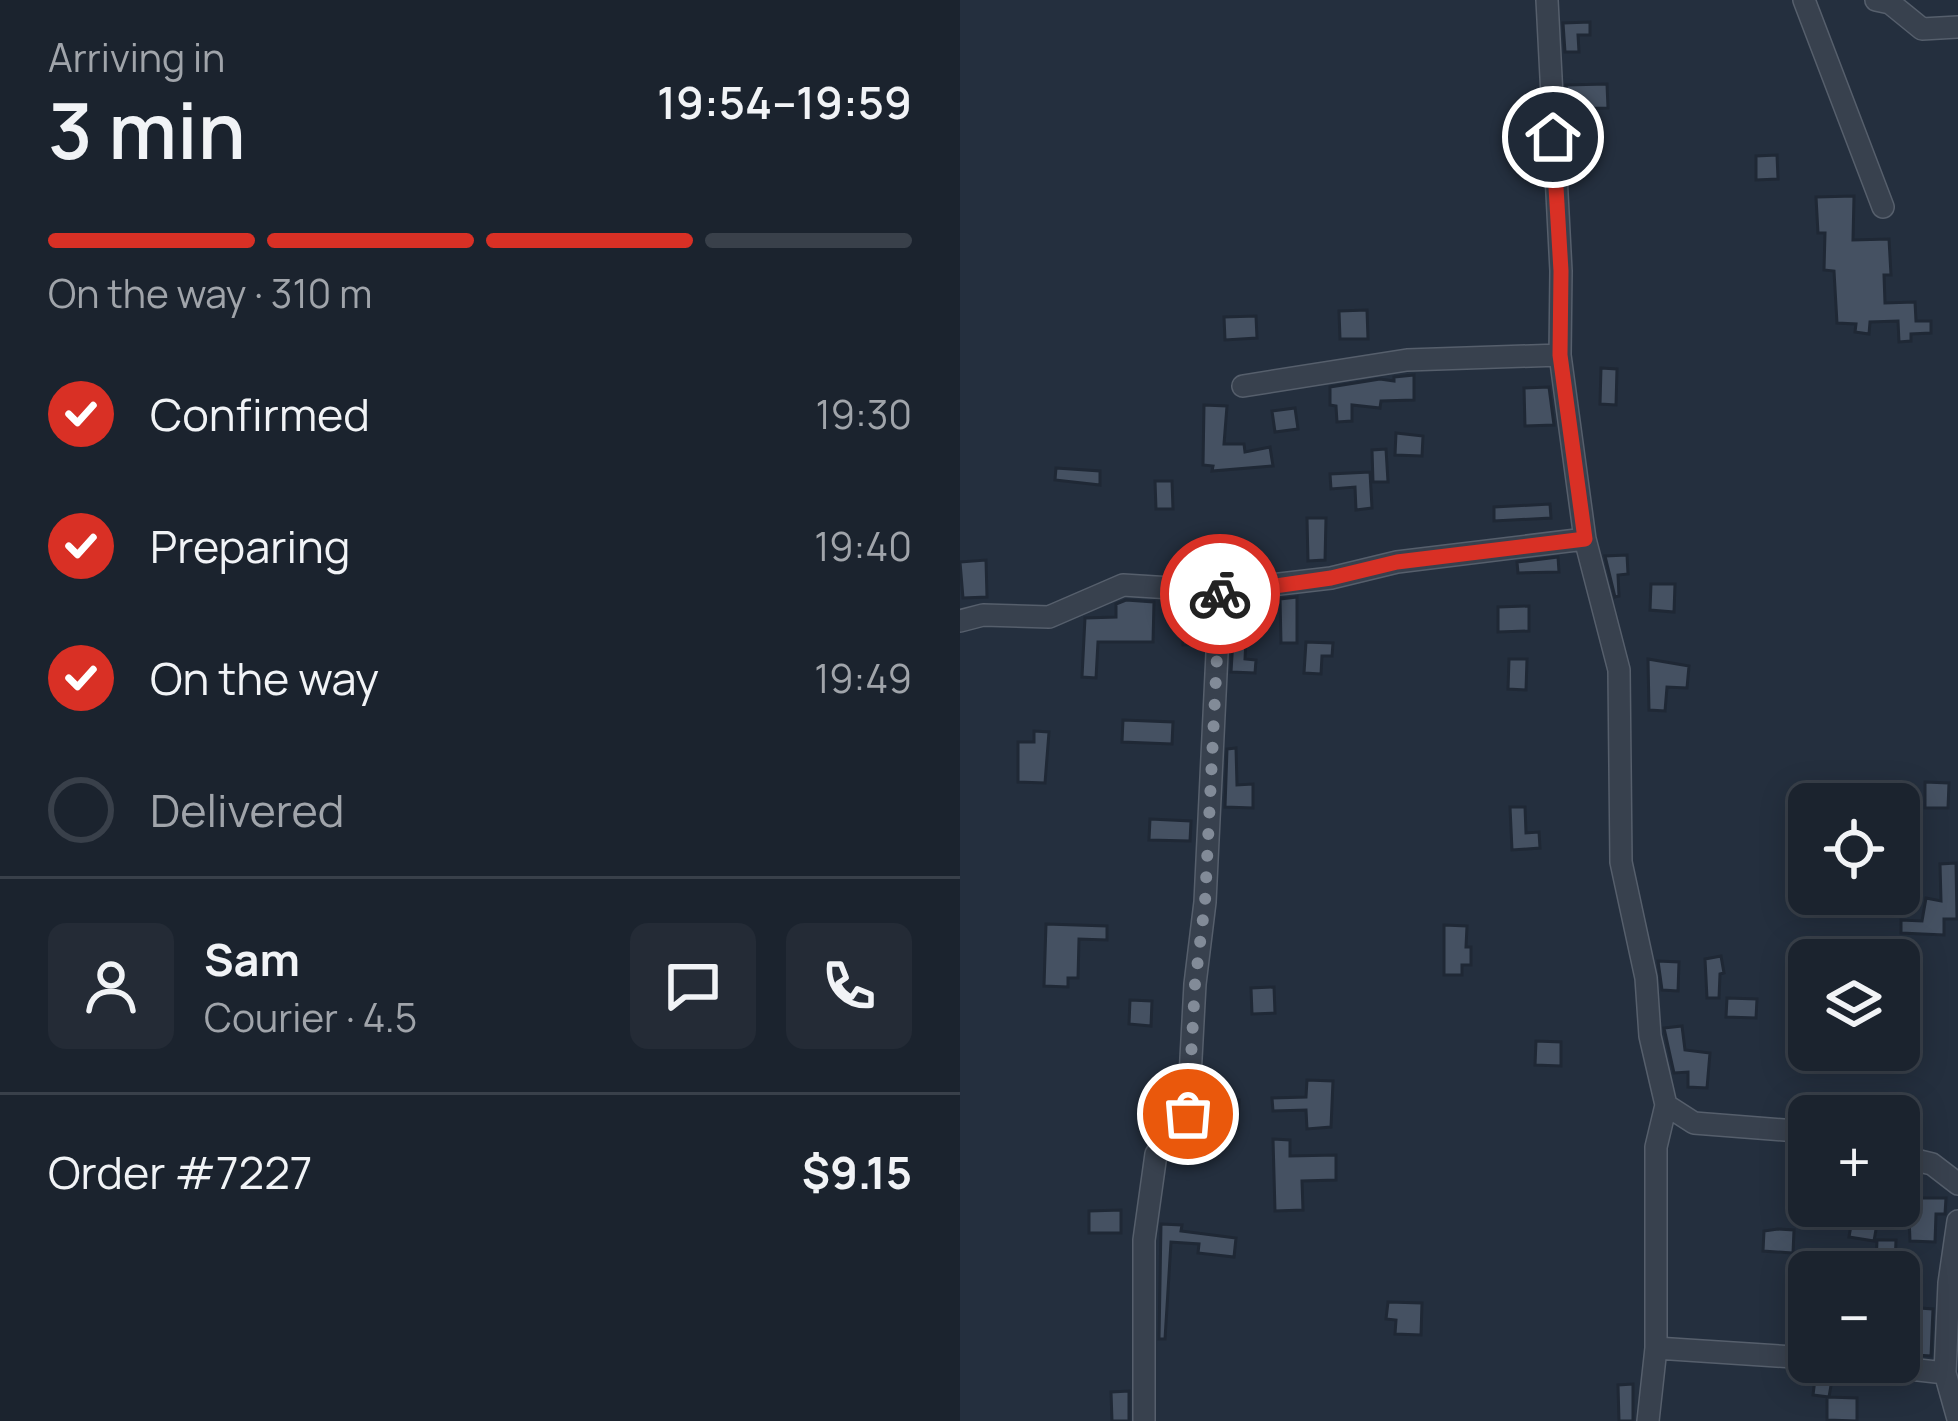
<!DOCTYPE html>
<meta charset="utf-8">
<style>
:root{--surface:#1b232e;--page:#242b36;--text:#f1f3f6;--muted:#a0a4aa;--line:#39404a;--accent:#d93025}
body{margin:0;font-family:Manrope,sans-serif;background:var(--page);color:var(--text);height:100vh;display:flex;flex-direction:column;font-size:45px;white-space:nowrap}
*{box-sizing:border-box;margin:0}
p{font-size:39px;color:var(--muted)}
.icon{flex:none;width:66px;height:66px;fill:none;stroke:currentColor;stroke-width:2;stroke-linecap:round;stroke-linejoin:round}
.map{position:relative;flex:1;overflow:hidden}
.sheet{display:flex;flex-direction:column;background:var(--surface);width:960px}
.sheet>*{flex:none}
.tools{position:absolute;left:828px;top:783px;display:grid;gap:24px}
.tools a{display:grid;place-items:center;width:132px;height:132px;border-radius:18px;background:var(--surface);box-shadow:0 6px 30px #0003,0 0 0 3px var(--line);font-size:60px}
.pin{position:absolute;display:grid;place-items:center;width:102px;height:102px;color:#fff;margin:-51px;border:6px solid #fff;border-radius:50%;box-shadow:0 3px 12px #0007}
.courier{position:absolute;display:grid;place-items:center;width:120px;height:120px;margin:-60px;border:9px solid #d93025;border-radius:50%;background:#fff;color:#222;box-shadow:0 3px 15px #0007}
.headline em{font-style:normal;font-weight:600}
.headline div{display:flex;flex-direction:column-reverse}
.headline{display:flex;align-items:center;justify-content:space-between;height:204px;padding:0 48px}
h1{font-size:78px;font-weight:600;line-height:90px}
.bar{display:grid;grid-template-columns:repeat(4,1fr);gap:18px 12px;align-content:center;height:144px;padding:0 48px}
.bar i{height:15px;border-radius:9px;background:var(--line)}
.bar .active{background:var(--accent)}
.bar p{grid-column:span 4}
.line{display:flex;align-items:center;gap:30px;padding:0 48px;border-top:3px solid var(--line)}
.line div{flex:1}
.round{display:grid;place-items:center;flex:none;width:126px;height:126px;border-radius:18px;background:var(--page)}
ol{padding:0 48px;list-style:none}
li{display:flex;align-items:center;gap:36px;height:132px}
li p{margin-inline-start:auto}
li .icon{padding:12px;border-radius:50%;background:var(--accent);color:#fff;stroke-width:4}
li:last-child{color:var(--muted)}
li i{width:66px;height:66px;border:6px solid var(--line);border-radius:50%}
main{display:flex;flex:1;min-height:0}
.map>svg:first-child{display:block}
.building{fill:#455162;stroke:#1f2835;stroke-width:3}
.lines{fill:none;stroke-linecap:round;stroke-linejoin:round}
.minor-casing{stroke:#565f6c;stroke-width:24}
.minor{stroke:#38414e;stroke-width:21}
.done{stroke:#828b98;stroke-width:12;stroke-dasharray:0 21.6}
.route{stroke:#d93025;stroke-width:15}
</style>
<main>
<section class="sheet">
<div class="headline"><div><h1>3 min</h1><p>Arriving in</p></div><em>19:54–19:59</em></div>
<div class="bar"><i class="active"></i><i class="active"></i><i class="active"></i><i></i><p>On the way · 310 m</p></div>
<ol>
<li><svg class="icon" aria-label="check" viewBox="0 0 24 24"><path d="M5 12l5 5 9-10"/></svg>Confirmed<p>19:30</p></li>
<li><svg class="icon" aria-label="check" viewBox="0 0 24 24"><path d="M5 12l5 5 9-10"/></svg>Preparing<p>19:40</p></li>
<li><svg class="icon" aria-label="check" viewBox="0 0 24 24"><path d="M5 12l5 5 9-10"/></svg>On the way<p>19:49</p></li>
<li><i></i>Delivered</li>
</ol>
<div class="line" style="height:216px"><a class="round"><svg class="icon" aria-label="person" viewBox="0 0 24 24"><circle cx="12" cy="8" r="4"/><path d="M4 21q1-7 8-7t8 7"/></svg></a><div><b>Sam</b><p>Courier · 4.5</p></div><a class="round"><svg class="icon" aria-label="chat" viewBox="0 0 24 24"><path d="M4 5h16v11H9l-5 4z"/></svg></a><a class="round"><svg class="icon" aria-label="phone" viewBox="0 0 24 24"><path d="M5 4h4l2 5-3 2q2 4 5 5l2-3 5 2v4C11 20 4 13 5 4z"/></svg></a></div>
<div class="line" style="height:156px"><div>Order #7227</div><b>$9.15</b></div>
</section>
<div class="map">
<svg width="998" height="1421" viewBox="0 0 998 1421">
<rect width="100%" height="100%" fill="#242f3e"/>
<path class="building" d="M 630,22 L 630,35 L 618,35 L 619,52 L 605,52 L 603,23 Z
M 647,84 L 648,108 L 608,109 L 606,85 Z
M 817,155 L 818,179 L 796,180 L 796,156 Z
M 894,196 L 893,240 L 929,239 L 931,275 L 924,275 L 925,303 L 955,302 L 956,321 L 971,321 L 971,333 L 951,334 L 951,341 L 939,342 L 938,321 L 910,322 L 909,334 L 895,332 L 896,324 L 877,323 L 874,271 L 864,270 L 865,233 L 858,233 L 856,197 Z
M 407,310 L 408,339 L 380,339 L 379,311 Z
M 296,316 L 297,338 L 265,340 L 264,317 Z
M 641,368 L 657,369 L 656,405 L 640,404 Z
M 454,375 L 454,400 L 421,401 L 420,408 L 392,405 L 392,421 L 377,422 L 376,406 L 370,405 L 370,387 L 420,379 L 434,381 L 434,377 Z
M 589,387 L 594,425 L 565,426 L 564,388 Z
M 244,405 L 267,406 L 264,444 L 284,444 L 285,452 L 310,447 L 313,466 L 252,471 L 253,466 L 243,465 Z
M 335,408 L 338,429 L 315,432 L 312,411 Z
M 436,433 L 463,436 L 462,456 L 435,455 Z
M 426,449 L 428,482 L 413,482 L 412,450 Z
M 96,468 L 140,471 L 140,485 L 95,480 Z
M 410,472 L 412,508 L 396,510 L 395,487 L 371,489 L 370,474 Z
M 195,481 L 212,481 L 213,509 L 196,509 Z
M 590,504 L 591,518 L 534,521 L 534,507 Z
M 347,518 L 366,518 L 365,560 L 348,561 Z
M 667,555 L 668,574 L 658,575 L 659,596 L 655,597 L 645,556 Z
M 598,557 L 599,572 L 558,573 L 557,562 Z
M 26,560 L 27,597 L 3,598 L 0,562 Z
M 691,584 L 715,584 L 714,612 L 690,610 Z
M 337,597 L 337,643 L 321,643 L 320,599 Z
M 166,600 L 194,602 L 193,642 L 138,642 L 136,678 L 122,677 L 125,618 L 156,617 L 156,604 Z
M 237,605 L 244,605 L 244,620 L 239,619 L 240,644 L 223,645 L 222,611 L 237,613 Z
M 569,606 L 569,631 L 538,632 L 538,607 Z
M 273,639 L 286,640 L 285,659 L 296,660 L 295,673 L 271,672 Z
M 346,642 L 373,643 L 372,656 L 362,656 L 361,674 L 344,673 Z
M 549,659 L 567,659 L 566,690 L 548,689 Z
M 688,659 L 729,666 L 727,688 L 707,687 L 705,711 L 689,710 Z
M 163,720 L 213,722 L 212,744 L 162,742 Z
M 74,731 L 89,732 L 85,783 L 58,782 L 58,742 L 74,742 Z
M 276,748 L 277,785 L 293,784 L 293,808 L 265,807 L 267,749 Z
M 965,782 L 989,783 L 988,808 L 965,808 Z
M 550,807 L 565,807 L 566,833 L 579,832 L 580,848 L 552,850 Z
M 190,819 L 231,821 L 230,841 L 189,840 Z
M 996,863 L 997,919 L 984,919 L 984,935 L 941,933 L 941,920 L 962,921 L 966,898 L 981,901 L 980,864 Z
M 86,924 L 147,926 L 147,940 L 119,939 L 118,978 L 108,978 L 108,987 L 84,986 Z
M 484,925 L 507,926 L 506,947 L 511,947 L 511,965 L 502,965 L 502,975 L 484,975 Z
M 761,956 L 764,973 L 760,974 L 759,998 L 747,998 L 745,959 Z
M 698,961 L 719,962 L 718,991 L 702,990 Z
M 314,987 L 315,1013 L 292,1014 L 291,988 Z
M 767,998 L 797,999 L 796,1018 L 766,1017 Z
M 170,1000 L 192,1001 L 191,1026 L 169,1024 Z
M 722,1026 L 725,1050 L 750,1053 L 747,1088 L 728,1087 L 728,1072 L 714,1073 L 704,1028 Z
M 576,1041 L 601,1042 L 601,1066 L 575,1065 Z
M 347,1080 L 373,1081 L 371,1127 L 347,1129 L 346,1110 L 313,1111 L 312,1098 L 346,1097 Z
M 261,1099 L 279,1100 L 278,1129 L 260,1128 Z
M 313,1139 L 330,1140 L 330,1156 L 376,1155 L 376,1180 L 342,1181 L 343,1210 L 315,1211 Z
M 944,1173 L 960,1177 L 961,1198 L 986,1198 L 985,1214 L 976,1214 L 975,1242 L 950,1241 L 949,1215 L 944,1214 Z
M 161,1210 L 161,1233 L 129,1233 L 129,1211 Z
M 893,1214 L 918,1218 L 914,1241 L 889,1237 Z
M 201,1224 L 222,1225 L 221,1231 L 276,1238 L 274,1257 L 238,1253 L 239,1244 L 211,1242 L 205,1339 L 199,1339 Z
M 818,1229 L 834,1230 L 833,1253 L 803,1251 L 804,1231 Z
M 917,1240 L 936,1240 L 935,1266 L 916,1266 Z
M 428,1302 L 462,1303 L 461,1335 L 435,1334 L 436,1320 L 426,1319 Z
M 959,1308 L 973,1309 L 971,1356 L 956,1355 L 957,1332 L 946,1332 L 947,1319 L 958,1320 Z
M 862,1365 L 874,1368 L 869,1397 L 853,1395 L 856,1371 Z
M 673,1384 L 673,1421 L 659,1421 L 658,1385 Z
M 169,1391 L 169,1421 L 152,1421 L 151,1392 Z
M 867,1397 L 897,1398 L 897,1421 L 867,1420 Z"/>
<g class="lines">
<g class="minor-casing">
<path id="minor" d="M 844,0 L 923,207
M 916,0 L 930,3 L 962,29 L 998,27
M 283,386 L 447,360 L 600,355
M 625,539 L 659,670 L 661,862 L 686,978 L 690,1036 L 706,1105 L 734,1123 L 849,1132
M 0,621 L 23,615 L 89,617 L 163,585 L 260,591
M 939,1156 L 972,1164 L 998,1184
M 998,1221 L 989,1283 L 985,1373 L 998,1419
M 696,1348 L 849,1358
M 887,1362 L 985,1373
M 184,1421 L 184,1240 L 196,1154 L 228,1114 L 235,984 L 245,902 L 260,591 L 371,578 L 437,562 L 625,539 L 600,355 L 601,271 L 587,0
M 688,1421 L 696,1348 L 696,1147 L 706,1105"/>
</g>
<use href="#minor" class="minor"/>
</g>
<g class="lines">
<path class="done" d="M 228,1114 L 235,984 L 245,902 L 260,594"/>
<path class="route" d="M 260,594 L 371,578 L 437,562 L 625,539 L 600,355 L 601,271 L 593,137"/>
</g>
</svg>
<div class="tools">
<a><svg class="icon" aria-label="locate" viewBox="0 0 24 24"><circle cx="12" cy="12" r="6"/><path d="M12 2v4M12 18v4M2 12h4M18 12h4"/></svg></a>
<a><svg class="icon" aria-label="layers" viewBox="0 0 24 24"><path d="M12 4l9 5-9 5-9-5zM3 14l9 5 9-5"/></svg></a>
<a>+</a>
<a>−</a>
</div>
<div class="pin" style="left:228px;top:1114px;background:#ea580c"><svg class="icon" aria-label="bag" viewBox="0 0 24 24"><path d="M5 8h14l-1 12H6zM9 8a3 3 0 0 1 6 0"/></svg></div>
<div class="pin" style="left:593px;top:137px;background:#1f2937"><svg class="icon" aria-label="home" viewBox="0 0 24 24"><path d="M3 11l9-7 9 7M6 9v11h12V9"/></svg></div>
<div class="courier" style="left:260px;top:594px"><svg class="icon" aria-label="bike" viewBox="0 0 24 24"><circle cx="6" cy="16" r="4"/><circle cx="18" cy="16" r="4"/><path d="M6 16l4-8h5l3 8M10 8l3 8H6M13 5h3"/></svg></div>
</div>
</main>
